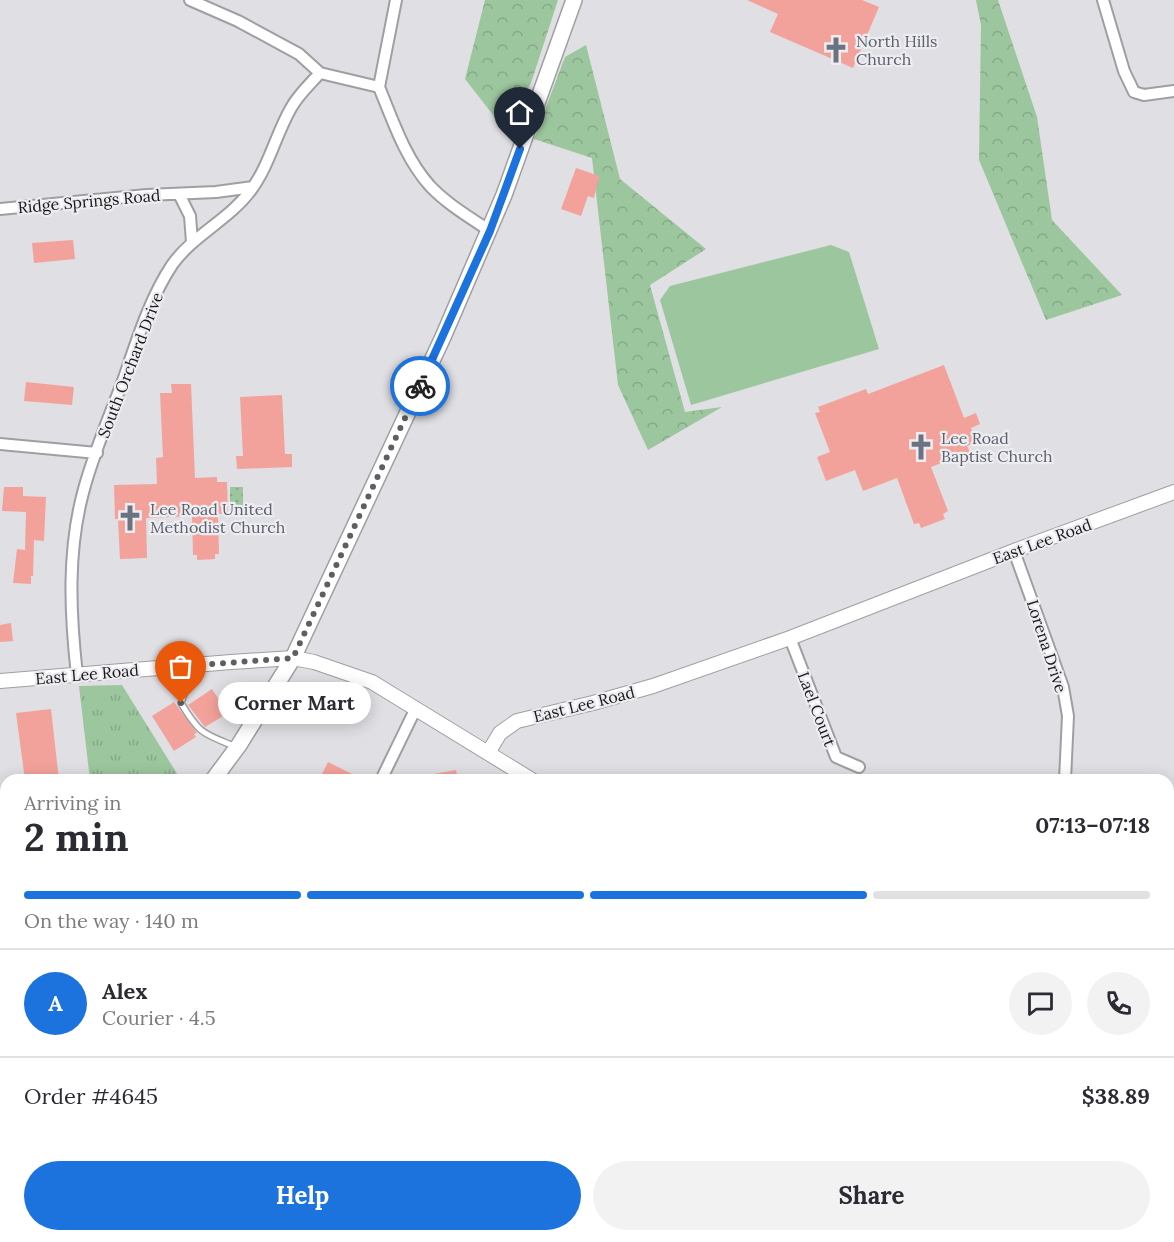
<!DOCTYPE html>
<meta charset="utf-8">
<style>
:root{--surface:#fff;--page:#f2f2f3;--text:#2b2b33;--muted:#7c7c81;--line:#e1e1e2;--accent:#1c73dd}
body{margin:0;font-family:Lora,serif;background:var(--page);color:var(--text);height:100vh;display:flex;flex-direction:column;font-size:22px;white-space:nowrap}
*{box-sizing:border-box;margin:0}
p{font-size:20px;color:var(--muted)}
.icon{flex:none;width:33px;height:33px;fill:none;stroke:currentColor;stroke-width:2;stroke-linecap:round;stroke-linejoin:round}
.map{position:relative;flex:1;overflow:hidden}
.side{position:absolute;left:0px;top:774px;width:1174px;height:468px;display:flex;flex-direction:column;background:var(--surface);border-radius:18px 18px 0 0;box-shadow:0 3px 15px #0003}
.side>*{flex:none}
.pin{position:absolute;display:grid;place-items:center;width:51px;height:51px;color:#fff;margin:-62px -26px;border-radius:50% 50% 50% 0;rotate:-45deg;box-shadow:0 0 6px #0007}
.pin .icon{rotate:45deg}
.courier{position:absolute;display:grid;place-items:center;width:60px;height:60px;margin:-30px;border:4px solid #1c73dd;border-radius:50%;background:#fff;color:#222;box-shadow:0 2px 8px #0007}
.bubble{position:absolute;height:42px;border-radius:21px;background:var(--surface);box-shadow:0 3px 15px #0003;font-size:20px;font-weight:700;line-height:42px;text-align:center}
.summary em{font-style:normal;font-weight:700}
.summary div{display:flex;flex-direction:column-reverse}
.summary{display:flex;align-items:center;justify-content:space-between;height:102px;padding:0 24px}
h1{font-size:39px;font-weight:700;line-height:45px}
.bar{display:grid;grid-template-columns:repeat(4,1fr);gap:9px 6px;align-content:center;height:72px;padding:0 24px}
.bar i{height:8px;border-radius:4px;background:var(--line)}
.bar .active{background:var(--accent)}
.bar p{grid-column:span 4}
.line{display:flex;align-items:center;gap:15px;padding:0 24px;border-top:2px solid var(--line)}
.line div{flex:1}
.round{display:grid;place-items:center;flex:none;width:63px;height:63px;border-radius:32px;background:var(--page)}
.cta{display:flex;gap:12px;margin-top:auto;padding:12px 24px}
.cta a{flex:1;height:69px;border-radius:36px;background:var(--accent);color:#fff;font-size:24px;font-weight:700;line-height:69px;text-align:center}
.cta a+a{background:var(--page);color:var(--text)}
.map>svg:first-child{display:block}
.grass{fill:url(#grass-tufts)}
.forest{fill:url(#forest-crowns)}
.park{fill:url(#park-dots)}
.pitch{fill:#9cc69d}
.building{fill:#f3a29b}
.lines{fill:none;stroke-linecap:round;stroke-linejoin:round}
.service-casing{stroke:#9f9ea2;stroke-width:8}
.minor-casing{stroke:#9f9ea2;stroke-width:14}
.tertiary-casing{stroke:#9f9ea2;stroke-width:16}
.secondary-casing{stroke:#9f9ea2;stroke-width:18}
.service{stroke:#fff;stroke-width:5}
.minor{stroke:#fff;stroke-width:10}
.tertiary{stroke:#fff;stroke-width:14}
.secondary{stroke:#fff;stroke-width:15}
.done{stroke:#5f5e61;stroke-width:6;stroke-dasharray:0 10.8}
.route{stroke:#1c73dd;stroke-width:8}
.labels{text-anchor:middle;dominant-baseline:central;stroke-width:4.5;stroke-linejoin:round;paint-order:stroke}
.worship-label{font-size:16px;fill:#5b616d;stroke:#edecf0;text-anchor:start}
.street-label{font-size:16px;fill:#19191b;stroke:#edecf0}
</style>
<div class="map">
<svg width="1174" height="1242" viewBox="0 0 1174 1242">
<defs>
<pattern id="grass-tufts" width="24" height="20" patternUnits="userSpaceOnUse" patternTransform="scale(1.5)"><rect width="24" height="20" fill="#9cc69d"/><path d="M3 7l-1-3M5 7V3M7 7l1-3M15 17l-1-3M17 17v-4M19 17l1-3" fill="none" stroke="#86aa87"/></pattern>
<pattern id="forest-crowns" width="20" height="18" patternUnits="userSpaceOnUse" patternTransform="scale(1.5)"><rect width="20" height="18" fill="#9cc69d"/><path d="M2 6a3 3 0 1 1 6 0M12 15a3 3 0 1 1 6 0" fill="none" stroke="#86aa87"/></pattern>
<pattern id="park-dots" width="8" height="8" patternUnits="userSpaceOnUse" patternTransform="scale(1.5)"><rect width="8" height="8" fill="#9cc69d"/><path d="M2 2h.1M6 6h.1" fill="none" stroke="#86aa87" stroke-width="1.8" stroke-linecap="round"/></pattern>
</defs>
<rect width="100%" height="100%" fill="#e0dfe3"/>
<path class="grass" d="M 122,685 L 181,780 L 90,780 L 79,686 Z"/>
<path class="forest" d="M 485,0 L 558,0 L 531,83 L 504,129 L 465,79 Z
M 976,0 L 998,0 L 1037,117 L 1052,220 L 1122,295 L 1046,320 L 979,160 L 981,25 Z
M 586,45 L 620,179 L 706,249 L 650,285 L 685,412 L 722,407 L 648,450 L 618,385 L 592,158 L 534,139 L 565,57 Z
M 3,1062 L 6,1064 L 6,1192 L 0,1190 L 0,1068 Z
M 141,1236 L 226,1236 L 228,1242 L 160,1242 Z"/>
<path class="park" d="M 230,487 L 243,487 L 243,511 L 230,511 Z"/>
<path class="pitch" d="M 831,245 L 849,252 L 879,349 L 691,405 L 660,300 L 670,286 Z"/>
<path class="building" d="M 747,0 L 862,0 L 879,7 L 853,68 L 770,32 L 778,14 Z
M 576,168 L 599,176 L 594,198 L 588,196 L 581,216 L 561,209 Z
M 73,240 L 75,259 L 34,263 L 32,243 Z
M 944,365 L 964,418 L 976,413 L 980,424 L 971,428 L 976,442 L 967,446 L 970,452 L 931,467 L 948,511 L 943,514 L 945,519 L 921,528 L 919,523 L 914,524 L 897,478 L 863,491 L 855,470 L 826,481 L 817,457 L 830,452 L 815,413 L 820,412 L 818,407 L 866,389 L 868,394 Z
M 26,382 L 74,387 L 72,405 L 24,401 Z
M 171,384 L 191,384 L 195,478 L 217,477 L 217,482 L 227,482 L 228,514 L 218,514 L 219,554 L 215,554 L 215,559 L 197,560 L 197,555 L 193,555 L 192,516 L 146,518 L 147,558 L 120,559 L 118,519 L 115,519 L 114,485 L 157,484 L 156,458 L 163,457 L 160,393 L 172,393 Z
M 282,395 L 285,454 L 292,454 L 292,467 L 237,469 L 236,456 L 243,456 L 240,397 Z
M 4,487 L 23,487 L 23,496 L 46,497 L 44,541 L 34,540 L 33,576 L 31,576 L 31,584 L 13,583 L 17,549 L 25,550 L 26,512 L 2,511 Z
M 11,623 L 13,641 L 0,642 L 0,625 Z
M 212,689 L 228,713 L 205,727 L 188,705 Z
M 174,702 L 197,733 L 194,734 L 196,737 L 174,751 L 152,716 Z
M 51,709 L 59,780 L 25,780 L 16,713 Z
M 328,762 L 364,780 L 319,780 Z
M 456,770 L 458,780 L 428,780 L 428,775 Z"/>
<g class="lines">
<g class="service-casing">
<path id="service" d="M 185,666 L 184,694 L 181,703 C 200,735 203,733 236,747"/>
</g>
<g class="minor-casing">
<path id="minor" d="M 190,0 L 238,21 L 299,54 L 320,73 L 379,87 C 393,121 405,158 430,186 C 447,204 469,217 490,231
M 1103,0 L 1124,71 L 1134,92 L 1144,95 L 1174,91
M 379,87 L 396,0
M 179,194 L 190,216 L 192,242
M 0,209 L 147,195 L 216,192 L 253,187
M 0,444 L 97,453
M 1014,551 L 1063,687 L 1068,716 L 1065,780
M 790,638 L 836,757 L 859,767
M 77,675 C 70,613 67,550 84,489 C 94,452 110,415 124,378 C 137,340 150,298 172,265 C 193,235 229,220 251,190 C 269,166 276,134 291,108 C 298,95 310,84 320,73
M 381,780 L 416,708
M 329,1236 L 330,1242
M 751,1236 L 756,1242
M 518,1242 L 525,1236"/>
</g>
<g class="tertiary-casing">
<path id="tertiary" d="M 0,681 L 231,662 L 293,658 L 314,662 L 372,682 L 532,780
M 488,753 L 500,733 L 517,721 L 593,703 L 653,686 L 790,638 L 1014,551 L 1174,492
M 1022,1236 L 1025,1242"/>
</g>
<g class="secondary-casing">
<path id="secondary" d="M 213,780 L 239,745 L 293,658 L 443,337 L 504,195 L 574,0
M 0,1037 L 6,1026"/>
</g>
<use href="#service" class="service"/>
<use href="#minor" class="minor"/>
<use href="#tertiary" class="tertiary"/>
<use href="#secondary" class="secondary"/>
</g>
<g class="lines">
<path class="done" d="M 181,703 L 184,694 L 185,666 L 293,658 L 420,386"/>
<path class="route" d="M 420,386 L 490,231 L 520,149"/>
</g>
<defs>
<g id="church-bare" transform="scale(2.07)"><path d="M-1.2-6h2.4v3.5h3.3v2.4h-3.3V6h-2.4V-.1h-3.3v-2.4h3.3Z" fill="#6b7280" stroke="#edecf0" stroke-width="2.5" paint-order="stroke"/></g>
</defs>
<g fill-rule="evenodd">
<use href="#church-bare" x="836" y="50"/>
<use href="#church-bare" x="921" y="447"/>
<use href="#church-bare" x="130" y="518"/>
</g>
<g class="labels">
<g class="worship-label">
<text x="856" y="41">North Hills<tspan x="856" dy="18">Church</tspan></text>
<text x="941" y="438">Lee Road<tspan x="941" dy="18">Baptist Church</tspan></text>
<text x="150" y="509">Lee Road United<tspan x="150" dy="18">Methodist Church</tspan></text>
</g>
<g class="street-label">
<text transform="translate(89 201) rotate(-5)">Ridge Springs Road</text>
<text transform="translate(130 365) rotate(-69)">South Orchard Drive</text>
<text transform="translate(1042 541) rotate(-20)">East Lee Road</text>
<text transform="translate(1047 646) rotate(72)">Lorena Drive</text>
<text transform="translate(87 674) rotate(-5)">East Lee Road</text>
<text transform="translate(584 704) rotate(-14)">East Lee Road</text>
<text transform="translate(817 709) rotate(69)">Lael Court</text>
</g>
</g>
</svg>
<div class="pin" style="left:181px;top:703px;background:#ea580c"><svg class="icon" aria-label="bag" viewBox="0 0 24 24"><path d="M5 8h14l-1 12H6zM9 8a3 3 0 0 1 6 0"/></svg></div>
<div class="pin" style="left:520px;top:149px;background:#1f2937"><svg class="icon" aria-label="home" viewBox="0 0 24 24"><path d="M3 11l9-7 9 7M6 9v11h12V9"/></svg></div>
<div class="courier" style="left:420px;top:386px"><svg class="icon" aria-label="bike" viewBox="0 0 24 24"><circle cx="6" cy="16" r="4"/><circle cx="18" cy="16" r="4"/><path d="M6 16l4-8h5l3 8M10 8l3 8H6M13 5h3"/></svg></div>
<div class="bubble" style="left:218px;top:682px;width:153px">Corner Mart</div>
<section class="side">
<div class="summary"><div><h1>2 min</h1><p>Arriving in</p></div><em>07:13–07:18</em></div>
<div class="bar"><i class="active"></i><i class="active"></i><i class="active"></i><i></i><p>On the way · 140 m</p></div>
<div class="line" style="height:108px"><b class="round" style="background:var(--accent);color:#fff">A</b><div><b>Alex</b><p>Courier · 4.5</p></div><a class="round"><svg class="icon" aria-label="chat" viewBox="0 0 24 24"><path d="M4 5h16v11H9l-5 4z"/></svg></a><a class="round"><svg class="icon" aria-label="phone" viewBox="0 0 24 24"><path d="M5 4h4l2 5-3 2q2 4 5 5l2-3 5 2v4C11 20 4 13 5 4z"/></svg></a></div>
<div class="line" style="height:78px"><div>Order #4645</div><b>$38.89</b></div>
<div class="cta"><a>Help</a><a>Share</a></div>
</section>
</div>
